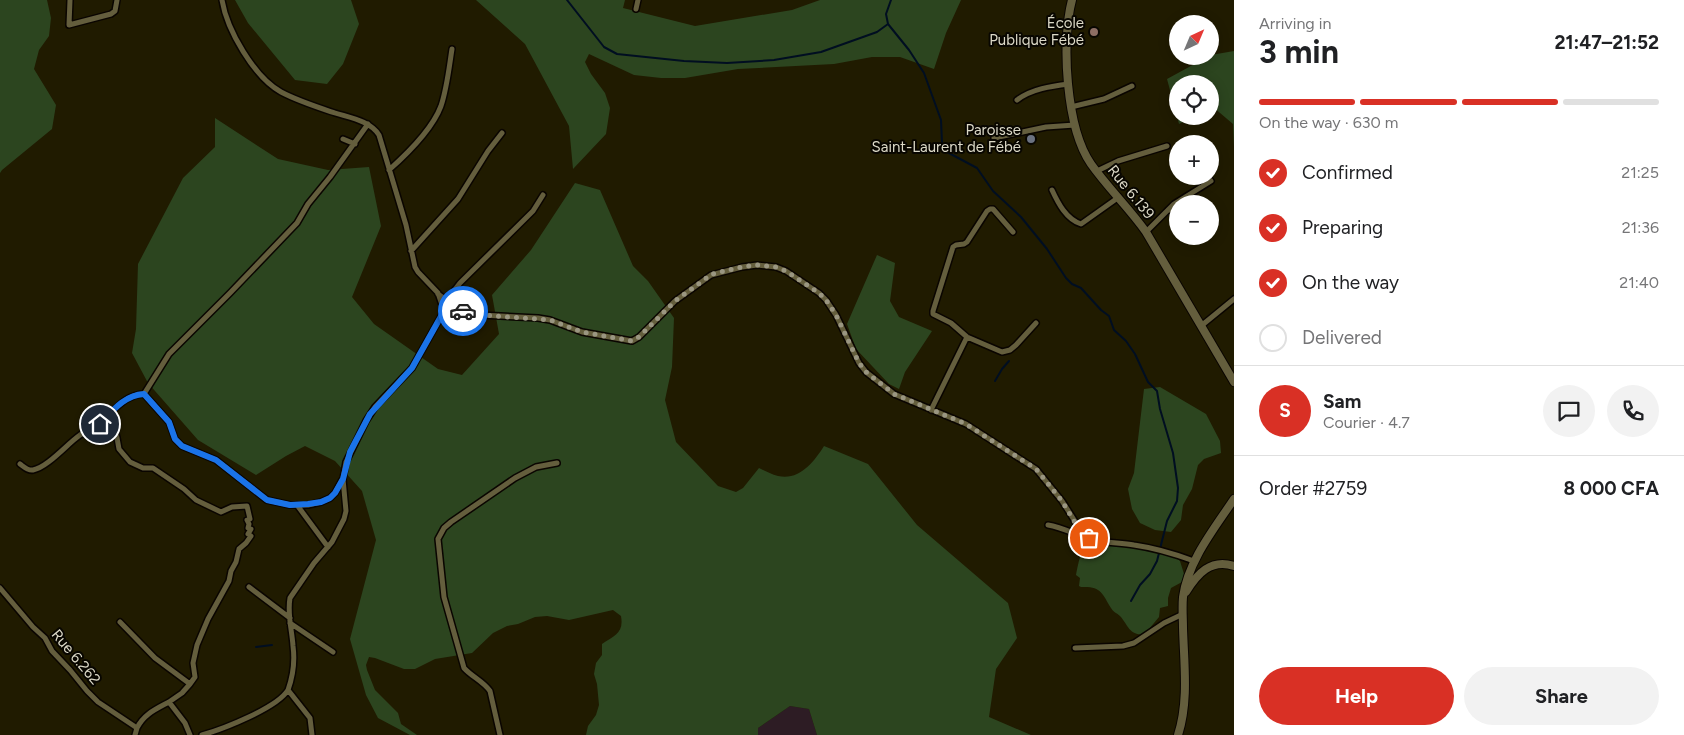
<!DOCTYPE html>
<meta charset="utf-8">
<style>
:root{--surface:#fff;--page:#f2f2f2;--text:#202124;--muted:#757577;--line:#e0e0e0;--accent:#d93025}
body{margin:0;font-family:Figtree,sans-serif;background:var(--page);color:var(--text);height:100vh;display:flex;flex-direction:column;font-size:19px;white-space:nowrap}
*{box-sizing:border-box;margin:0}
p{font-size:16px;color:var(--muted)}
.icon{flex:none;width:28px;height:28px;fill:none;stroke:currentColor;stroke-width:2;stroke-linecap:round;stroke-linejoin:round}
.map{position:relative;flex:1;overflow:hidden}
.drawer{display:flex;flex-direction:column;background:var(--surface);width:450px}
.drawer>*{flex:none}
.needle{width:32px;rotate:44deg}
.controls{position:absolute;left:1169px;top:15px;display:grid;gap:10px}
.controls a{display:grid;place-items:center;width:50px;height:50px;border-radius:50%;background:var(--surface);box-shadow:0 2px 12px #0003;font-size:25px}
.pin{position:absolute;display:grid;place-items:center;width:42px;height:42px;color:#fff;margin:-21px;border:2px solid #fff;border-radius:50%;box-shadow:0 1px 5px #0007}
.courier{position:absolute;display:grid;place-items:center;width:50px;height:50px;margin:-25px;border:4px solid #1a73e8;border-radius:50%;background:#fff;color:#222;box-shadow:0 1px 6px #0007}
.headline em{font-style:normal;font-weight:700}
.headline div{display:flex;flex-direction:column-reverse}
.headline{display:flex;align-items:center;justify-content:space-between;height:85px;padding:0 25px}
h1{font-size:32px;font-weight:700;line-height:38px}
.bar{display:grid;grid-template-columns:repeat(4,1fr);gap:8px 5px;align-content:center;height:60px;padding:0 25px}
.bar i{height:6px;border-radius:4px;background:var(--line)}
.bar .active{background:var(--accent)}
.bar p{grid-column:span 4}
.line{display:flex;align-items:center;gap:12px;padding:0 25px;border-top:1px solid var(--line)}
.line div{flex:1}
.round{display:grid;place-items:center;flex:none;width:52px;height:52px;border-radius:26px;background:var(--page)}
ol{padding:0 25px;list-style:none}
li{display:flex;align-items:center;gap:15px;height:55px}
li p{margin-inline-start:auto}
li .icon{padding:5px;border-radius:50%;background:var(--accent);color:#fff;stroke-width:4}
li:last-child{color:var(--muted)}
li i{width:28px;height:28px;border:2px solid var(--line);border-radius:50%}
.cta{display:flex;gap:10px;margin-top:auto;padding:10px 25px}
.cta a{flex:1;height:58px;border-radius:30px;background:var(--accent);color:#fff;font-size:20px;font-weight:700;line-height:58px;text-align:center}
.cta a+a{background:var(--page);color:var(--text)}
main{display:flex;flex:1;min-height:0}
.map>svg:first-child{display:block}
.industrial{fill:#2d1c24}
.green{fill:#2c451f}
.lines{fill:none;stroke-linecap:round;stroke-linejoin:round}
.stream{stroke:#000e21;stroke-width:2}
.street-casing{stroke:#0a0500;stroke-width:8}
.secondary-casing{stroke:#0a0500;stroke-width:10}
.street{stroke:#645e3d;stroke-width:5}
.secondary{stroke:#645e3d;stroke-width:8}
.done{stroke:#9a9681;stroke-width:5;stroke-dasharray:0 9}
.route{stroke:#1a73e8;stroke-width:6}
.education-dot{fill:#8d6e63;stroke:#080600;stroke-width:2}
.worship-dot{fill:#6b7280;stroke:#080600;stroke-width:2}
.labels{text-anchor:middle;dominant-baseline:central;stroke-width:4;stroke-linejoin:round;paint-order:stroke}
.poi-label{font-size:15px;fill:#dcd9c7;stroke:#080600;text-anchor:end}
.street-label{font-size:15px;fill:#dcd9c7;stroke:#080600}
</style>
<main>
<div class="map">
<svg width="1234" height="735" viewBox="0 0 1234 735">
<rect width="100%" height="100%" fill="#201b00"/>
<path class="industrial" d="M 790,706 L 809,709 L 817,735 L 758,735 L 758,728 Z"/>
<path class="green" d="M 0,0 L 47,0 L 51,18 L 49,36 L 39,50 L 34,69 L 56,105 L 52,129 L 2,170 L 0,173 Z
M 235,0 L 351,0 L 359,24 L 343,64 L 327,84 L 295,80 L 248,23 Z
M 476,0 L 625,0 L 623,8 L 695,26 L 792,10 L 820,0 L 961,0 L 946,33 L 934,69 L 900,57 L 872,57 L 834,64 L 738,69 L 685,78 L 661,78 L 634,75 L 589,54 L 585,62 L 591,74 L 605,93 L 610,108 L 606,134 L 573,169 L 569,126 L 525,44 Z
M 1234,51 L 1234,147 L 1233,124 L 1213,107 L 1210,108 L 1210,84 L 1178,84 L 1178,116 L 1195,116 L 1179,124 L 1167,79 L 1211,55 Z
M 215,118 L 278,159 L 328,170 L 369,167 L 381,226 L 352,297 L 374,324 L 438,369 L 462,375 L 499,334 L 492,295 L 531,250 L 575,183 L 600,190 L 633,266 L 648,281 L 674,318 L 672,367 L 665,400 L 676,442 L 718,486 L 736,492 L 743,488 L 759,468 C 765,471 771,474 778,476 C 799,481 814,462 824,446 L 868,464 L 917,525 L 1008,603 L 1017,638 L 996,669 L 989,717 L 1031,735 L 817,735 L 809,709 L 790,706 L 758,728 L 758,735 L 586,735 L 588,726 L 596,715 L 599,705 L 597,684 L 594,674 L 596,663 L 602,655 L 602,644 C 615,635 624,633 621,616 L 613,610 L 569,620 L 547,616 L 535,617 L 518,624 L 507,626 L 493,633 L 472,653 L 435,659 L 415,669 L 404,669 L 375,658 L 369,657 L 366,665 L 367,670 L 375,690 L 398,713 L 401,724 L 417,735 L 410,735 L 378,718 L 366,695 L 350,639 L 376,540 L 362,491 L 335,461 L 305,446 L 286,456 L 256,475 L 198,440 L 148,383 L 132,353 L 136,329 L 138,264 L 183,178 L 215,147 Z
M 877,255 L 895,263 L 890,301 L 899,317 L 932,331 L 905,372 L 899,389 L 889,384 L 856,349 L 847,324 Z
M 1160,387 L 1206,414 L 1220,441 L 1221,453 L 1204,459 L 1198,465 L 1192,489 L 1183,505 L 1181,520 L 1171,532 L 1155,530 L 1140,523 L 1132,509 L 1128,489 L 1134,473 L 1144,389 Z
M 1098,539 L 1141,549 L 1173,554 L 1180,561 L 1184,574 L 1182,582 L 1171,588 L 1168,598 L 1168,606 L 1160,608 L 1159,617 L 1144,635 C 1128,634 1129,626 1120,616 C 1117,613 1113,612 1111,608 C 1102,593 1101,586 1081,587 L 1079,586 L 1080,578 L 1076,575 C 1080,556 1080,548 1098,539 Z"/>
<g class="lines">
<path class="stream" d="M 567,0 L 604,47 L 617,54 L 684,61 L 727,63 L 774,60 L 821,52 L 877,32 L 888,24
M 891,0 L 886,14 L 888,24 L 909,50 L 924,73 L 941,120 L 942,143 L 947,152 L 977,168 L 993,191 L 1021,217 L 1047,249 L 1066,278 L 1072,284 L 1081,288 L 1101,310 L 1109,316 L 1114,330 L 1126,341 L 1135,354 L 1148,382 L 1157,391 L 1160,409 L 1173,453 L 1178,488 L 1177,501 L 1167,521 L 1157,561 L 1150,574 L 1140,585 L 1131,601
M 995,381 L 1002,369 L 1009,361
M 256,647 L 272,645"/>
<g class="street-casing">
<path id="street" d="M 70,0 L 69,25 L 111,14 L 115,11 L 117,0
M 222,0 C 227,30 254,77 281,92 C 298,101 317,107 335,113 C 351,118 370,121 379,135 L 406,225 L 415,267 L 418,272 L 438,293 L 444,311 L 412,368 L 375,407 L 366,421 L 346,462 L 343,479 L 346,511 L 344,519 L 332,542 L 314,563 L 290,598 C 287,614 292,630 293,646 C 295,661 293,676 288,690 L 310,718 L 312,735
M 636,9 L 638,0
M 1017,100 C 1031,89 1052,86 1069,84
M 1071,107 L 1104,99 L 1132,86
M 994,138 L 1046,127 L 1075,125
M 343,139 L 355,144
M 389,170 C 407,154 432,130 441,106 C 447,88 449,68 452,49
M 1097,171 L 1118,161 L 1167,146
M 1052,190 C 1058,203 1066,219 1081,224 L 1119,197
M 1200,204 L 1207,204
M 1168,210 L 1178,210
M 1013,232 L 993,209 L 990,209 L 987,211 L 967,242 L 964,244 L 956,245 L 953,247 L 933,311 L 933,314 L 951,323 L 967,337 L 1002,352 L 1010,350 L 1016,345 L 1036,323
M 1146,232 L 1174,204 L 1211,181
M 411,251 L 458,199 L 488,151 L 502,133
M 438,294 L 461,310
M 447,300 L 460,283 L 533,211 L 543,195
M 444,311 L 461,310 L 481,315 L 538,318 L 550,320 L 582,332 L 632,341 L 639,337 L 675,301 L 711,275 L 742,267 L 757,265 L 776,267 L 786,271 L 819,293 L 826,300 L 836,315 L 859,363 L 866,372 L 894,394 L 966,424 L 1036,469 L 1062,501 L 1083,534 L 1089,538
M 1201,326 L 1234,299
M 144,394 L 169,354 L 230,293 L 297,223 L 308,204 L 330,177 L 368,124
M 931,410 L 967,337
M 112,411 L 112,421 L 117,438 L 119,449 L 130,462 L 143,468 L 153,468 L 184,489 L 196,500 L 221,512 L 232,507 L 247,506 L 250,519 L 247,520 L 249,524 L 248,528 L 251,529 L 248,534 L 251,536 L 246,543 L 239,549 L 236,562 L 231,571 L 229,581 L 208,619 L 197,645 L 193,663 L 195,677 L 190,684
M 20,464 C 24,467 28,471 33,470 C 48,467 67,444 80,435 C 87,431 95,428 100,423 C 115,411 123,395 144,394 L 169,422 L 175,439 L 182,446 L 216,460 L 267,500 L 290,505 L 308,505 L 321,502 L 330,498 L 335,493 L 342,480
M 297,505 L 328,547
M 1048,525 C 1066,528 1081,538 1099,541 C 1111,543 1123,543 1134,545 C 1155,548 1175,554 1194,561
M 249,587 L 290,618
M 0,588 L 33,627 L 45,638 L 52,651 L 70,670 L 87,691 L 98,702 L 137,728 L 135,735
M 120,622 L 155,658 L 190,684 L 182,693 L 169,702 L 185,723 L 190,735
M 290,623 L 333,652
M 1075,648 L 1123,646 L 1134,643 L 1164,623 L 1183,614
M 137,728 C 144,714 156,709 169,702
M 202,735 C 223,729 277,708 288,690
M 500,735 L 490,691 C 483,681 472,677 464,668 L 444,597 L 438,539 L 444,528 L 451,522 L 515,478 L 536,467 L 557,463"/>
</g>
<g class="secondary-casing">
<path id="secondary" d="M 1072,0 C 1061,41 1066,128 1091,164 C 1108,188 1129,208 1146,232 L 1234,382
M 1186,592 C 1197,574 1211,558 1234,566
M 1178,735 C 1189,701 1184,664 1183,628 C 1183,618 1182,608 1183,597 C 1188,561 1214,529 1234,499"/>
</g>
<use href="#street" class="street"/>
<use href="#secondary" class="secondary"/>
</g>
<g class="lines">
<path class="done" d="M 463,311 L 481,315 L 550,320 L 582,332 L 632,341 L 639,337 L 675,301 L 712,274 L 742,267 L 757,265 L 776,267 L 786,271 L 819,293 L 826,300 L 836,315 L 859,363 L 866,372 L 894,394 L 966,424 L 1036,469 L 1062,501 L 1082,534 L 1089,538"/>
<path class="route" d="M 100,424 C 113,410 125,395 144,394 L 169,422 L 175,439 L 182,446 L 216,460 L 267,500 L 290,505 L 308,504 L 321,502 L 330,498 L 335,493 L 343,479 L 350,452 L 370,414 L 412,368 L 444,311 L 463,311"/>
</g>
<circle class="education-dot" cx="1094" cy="32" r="5"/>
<circle class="worship-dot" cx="1031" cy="139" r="5"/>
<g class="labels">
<g class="poi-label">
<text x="1084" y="23">École<tspan x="1084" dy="17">Publique Fébé</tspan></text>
<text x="1021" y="130">Paroisse<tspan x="1021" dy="17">Saint-Laurent de Fébé</tspan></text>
</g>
<g class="street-label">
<text transform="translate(1131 192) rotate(51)">Rue 6.139</text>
<text transform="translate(76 657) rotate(50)">Rue 6.262</text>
</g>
</g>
</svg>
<div class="controls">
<a><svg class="needle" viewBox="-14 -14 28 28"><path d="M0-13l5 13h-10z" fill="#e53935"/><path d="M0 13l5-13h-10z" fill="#757577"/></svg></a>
<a><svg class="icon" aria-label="locate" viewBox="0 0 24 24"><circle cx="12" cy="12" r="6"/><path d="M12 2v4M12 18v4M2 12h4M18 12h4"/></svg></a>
<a>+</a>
<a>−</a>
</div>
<div class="pin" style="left:1089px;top:538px;background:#ea580c"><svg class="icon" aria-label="bag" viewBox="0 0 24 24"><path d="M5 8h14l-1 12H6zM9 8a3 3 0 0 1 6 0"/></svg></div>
<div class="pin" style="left:100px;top:424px;background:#1f2937"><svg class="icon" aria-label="home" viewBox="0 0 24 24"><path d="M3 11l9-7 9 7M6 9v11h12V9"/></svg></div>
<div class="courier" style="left:463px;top:311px"><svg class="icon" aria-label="car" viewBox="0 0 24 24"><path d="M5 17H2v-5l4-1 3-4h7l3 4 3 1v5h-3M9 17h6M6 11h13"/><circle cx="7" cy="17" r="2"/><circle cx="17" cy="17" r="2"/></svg></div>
</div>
<section class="drawer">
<div class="headline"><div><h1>3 min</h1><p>Arriving in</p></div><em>21:47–21:52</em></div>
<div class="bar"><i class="active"></i><i class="active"></i><i class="active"></i><i></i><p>On the way · 630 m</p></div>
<ol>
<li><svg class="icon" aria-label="check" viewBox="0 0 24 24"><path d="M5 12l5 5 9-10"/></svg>Confirmed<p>21:25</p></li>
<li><svg class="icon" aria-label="check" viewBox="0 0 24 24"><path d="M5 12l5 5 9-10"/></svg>Preparing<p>21:36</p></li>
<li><svg class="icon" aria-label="check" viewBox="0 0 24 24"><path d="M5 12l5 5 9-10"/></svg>On the way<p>21:40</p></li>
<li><i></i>Delivered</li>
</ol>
<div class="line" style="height:90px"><b class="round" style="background:var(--accent);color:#fff">S</b><div><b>Sam</b><p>Courier · 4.7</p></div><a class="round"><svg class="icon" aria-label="chat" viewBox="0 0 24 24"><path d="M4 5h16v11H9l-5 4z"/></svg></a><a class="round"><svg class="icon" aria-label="phone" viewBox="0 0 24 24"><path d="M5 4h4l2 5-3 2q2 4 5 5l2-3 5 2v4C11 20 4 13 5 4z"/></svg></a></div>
<div class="line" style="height:65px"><div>Order #2759</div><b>8 000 CFA</b></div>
<div class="cta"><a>Help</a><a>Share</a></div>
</section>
</main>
